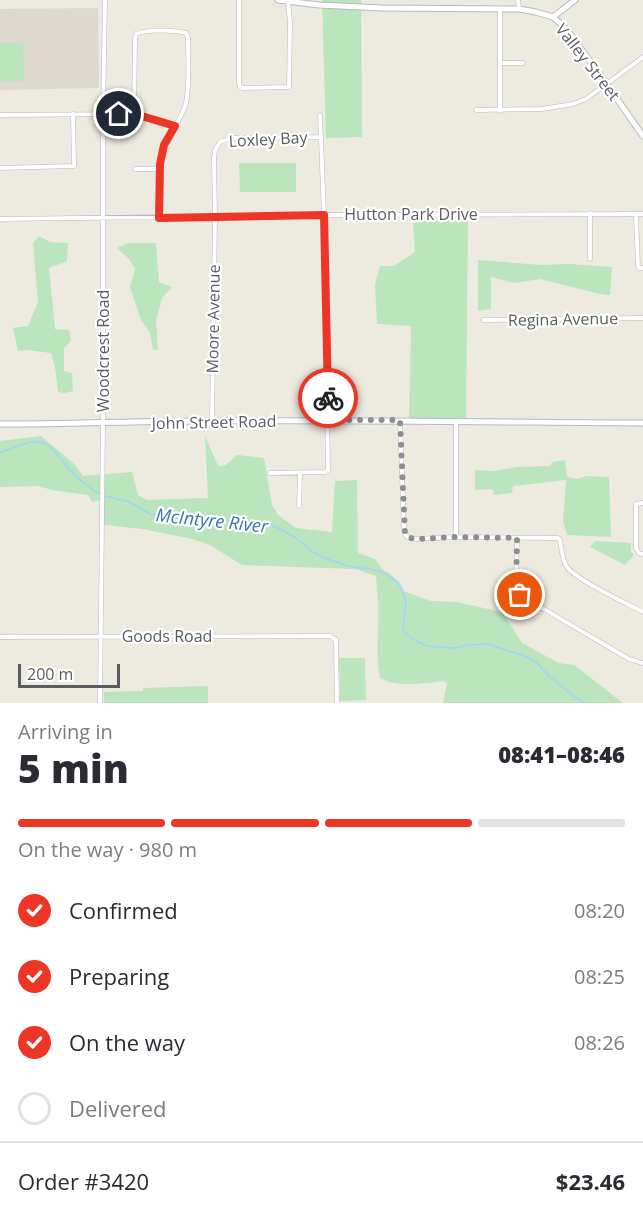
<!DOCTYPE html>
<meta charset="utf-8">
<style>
:root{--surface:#fff;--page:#f7f7f7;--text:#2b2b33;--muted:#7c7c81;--line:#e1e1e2;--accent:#ed3626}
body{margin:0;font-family:"Open Sans",sans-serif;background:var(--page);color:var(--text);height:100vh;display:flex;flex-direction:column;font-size:22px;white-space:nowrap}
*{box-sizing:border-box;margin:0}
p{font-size:20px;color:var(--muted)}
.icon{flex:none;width:33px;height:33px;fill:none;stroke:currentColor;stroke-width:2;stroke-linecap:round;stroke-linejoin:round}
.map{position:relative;height:703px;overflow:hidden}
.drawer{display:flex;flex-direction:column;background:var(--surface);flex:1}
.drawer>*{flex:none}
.scale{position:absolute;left:18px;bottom:15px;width:102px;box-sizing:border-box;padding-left:6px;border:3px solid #595d62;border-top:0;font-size:16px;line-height:21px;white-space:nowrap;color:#595d62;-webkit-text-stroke:4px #fff;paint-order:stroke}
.pin{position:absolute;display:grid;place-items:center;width:51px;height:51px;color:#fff;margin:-26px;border:3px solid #fff;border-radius:50%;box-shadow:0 2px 6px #0007}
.courier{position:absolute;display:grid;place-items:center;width:60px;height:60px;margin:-30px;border:4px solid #ed3626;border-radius:50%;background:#fff;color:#222;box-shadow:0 2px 8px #0007}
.head em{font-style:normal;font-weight:800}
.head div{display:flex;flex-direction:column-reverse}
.head{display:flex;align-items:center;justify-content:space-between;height:102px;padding:0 18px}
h1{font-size:39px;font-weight:800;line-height:45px}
.bar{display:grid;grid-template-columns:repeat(4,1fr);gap:9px 6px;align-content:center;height:72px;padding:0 18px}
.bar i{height:8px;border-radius:4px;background:var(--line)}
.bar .current{background:var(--accent)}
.bar p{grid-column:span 4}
.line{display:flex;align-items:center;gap:15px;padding:0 18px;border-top:2px solid var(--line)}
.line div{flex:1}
ol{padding:0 18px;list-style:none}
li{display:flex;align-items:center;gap:18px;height:66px}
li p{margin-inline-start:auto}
li .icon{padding:6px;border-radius:50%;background:var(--accent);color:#fff;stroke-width:4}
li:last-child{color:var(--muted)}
li i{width:33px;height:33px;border:3px solid var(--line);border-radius:50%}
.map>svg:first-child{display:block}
.education{fill:#ddd9cf}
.green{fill:#bbe5bc}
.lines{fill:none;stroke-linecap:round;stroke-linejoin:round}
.stream{stroke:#9ed4ff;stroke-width:1.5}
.street-casing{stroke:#b6b9be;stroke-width:5}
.secondary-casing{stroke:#b6bac0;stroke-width:7}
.street{stroke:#fff;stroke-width:4}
.secondary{stroke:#fff;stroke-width:5}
.done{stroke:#8d8e8e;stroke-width:6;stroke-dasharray:0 10.8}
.route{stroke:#ed3626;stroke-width:8}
.labels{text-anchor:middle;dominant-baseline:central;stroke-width:4.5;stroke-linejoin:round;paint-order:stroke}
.street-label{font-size:16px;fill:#595d62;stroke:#fff}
.water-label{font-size:18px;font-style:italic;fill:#3a74b3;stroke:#fff}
</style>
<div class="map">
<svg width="643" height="703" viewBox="0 0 643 703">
<rect width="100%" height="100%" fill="#edeae0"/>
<path class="education" d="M 98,8 L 99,88 L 0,90 L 0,9 Z"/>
<path class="green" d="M 322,0 L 361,0 L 362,137 L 326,138 Z
M 0,43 L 23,43 L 24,81 L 0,81 Z
M 239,163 L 296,163 L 296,192 L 240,192 Z
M 413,220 L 468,221 L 466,418 L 409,418 L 411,326 L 377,324 L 375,284 L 380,266 L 394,266 L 415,252 Z
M 39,236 L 50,242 L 68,243 L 67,261 L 49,268 L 55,329 L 69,330 L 71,341 L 64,348 L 64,371 L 72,373 L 73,391 L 64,393 L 58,392 L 55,367 L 51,353 L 27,350 L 18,351 L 13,328 L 28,326 L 38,302 L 33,243 Z
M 128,243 L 156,243 L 159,282 L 172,287 L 162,298 L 156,320 L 158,350 L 153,350 L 150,333 L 141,320 L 130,287 L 135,269 L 129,259 L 117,248 Z
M 478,260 L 540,265 L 570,264 L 612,267 L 610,295 L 600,294 L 540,279 L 514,283 L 491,277 L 491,309 L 478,311 Z
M 41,436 L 74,464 L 83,476 L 132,472 L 138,495 L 147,500 L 208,498 L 205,436 L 218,466 L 226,465 L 237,455 L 264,458 L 272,505 L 278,515 L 296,528 L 332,532 L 335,481 L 357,480 L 358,553 L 375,559 L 384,571 L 389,573 L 398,582 L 403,591 L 431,601 L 456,602 L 502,612 L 522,643 L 559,663 L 574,665 L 623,703 L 443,703 L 447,683 L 444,681 C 426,683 396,688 380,678 C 376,659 378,639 378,620 C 379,606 377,591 376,576 L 355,569 L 242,565 L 210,545 L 192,539 L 143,529 L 104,525 L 104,499 L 92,502 L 88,495 L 52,490 L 38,486 L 0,487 L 0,441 Z
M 565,460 L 567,477 L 578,479 L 587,476 L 609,477 L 611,537 L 567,535 L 563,521 L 566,480 L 513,486 L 512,493 L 494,495 L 492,489 L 475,490 L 475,470 L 493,471 L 517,467 L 550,466 L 553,462 Z
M 595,541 L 631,543 L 631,551 L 634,555 L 625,565 L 590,547 Z
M 339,658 L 365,658 L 366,700 L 340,701 Z
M 208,686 L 208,703 L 104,703 L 104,692 L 143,691 L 143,688 Z"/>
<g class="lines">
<path class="stream" d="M 0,453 C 10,449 30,440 41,442 C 54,445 62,462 71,471 C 79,479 89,489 100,494
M 105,496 L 130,502 L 150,514 L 182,519 L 255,521 L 276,527 L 295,537 L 313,552 L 324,558 L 348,566 L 375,570 L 385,573 L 398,582 L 403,591 L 406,603 L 403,629 L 406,634 L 413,639 L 427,646 L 455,648 L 469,645 L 487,644 L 525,656 L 536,662 L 550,677 L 583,703"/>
<g class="street-casing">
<path id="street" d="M 239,0 L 239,83 L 240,87 L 243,88 L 289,87 L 290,22 L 288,2
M 518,0 L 519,9
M 500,9 L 500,111
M 500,63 L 523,63
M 476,110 L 542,109 L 573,104 L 586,99 L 643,57
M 134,114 L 135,40 L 136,34 C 147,29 174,30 186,33 L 188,38 C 188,57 190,84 186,103 C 182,119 171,129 165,144 C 156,167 159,194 159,218
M 0,115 L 134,114 L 175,126
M 0,168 L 74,166 L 73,114
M 135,169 L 159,169
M 590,213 L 590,259
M 636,214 L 638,266 L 639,268 L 643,268
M 0,219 L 324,215 L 643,214
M 483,320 L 643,318
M 212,421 L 215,217 L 214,158 L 215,150 L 220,142 L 232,138 L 321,137
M 400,421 L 404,527 L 405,534 L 407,537 L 415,539 L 456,537 L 558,538 L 560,540 C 562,549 561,558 567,567 C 576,580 626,603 643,612
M 270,473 L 325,472 L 328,470 L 324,215 L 320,115
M 643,503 L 636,504 L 636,548 L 639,553 L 643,554
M 299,506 L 300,473
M 456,537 L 456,421
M 517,538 L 516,587 L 520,595 L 629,659 L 643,663
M 0,637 L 330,636 L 336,640 L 337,703
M 100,703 L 103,424 L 103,114 L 105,0"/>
</g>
<g class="secondary-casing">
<path id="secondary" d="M 278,0 L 319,5 L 382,8 L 519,9 L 536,12 L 553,17 L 562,25 L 570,34 L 606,83 L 643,136
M 553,17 L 575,0
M 0,424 C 71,424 143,421 214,421 C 357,420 500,422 643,423"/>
</g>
<use href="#street" class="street"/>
<use href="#secondary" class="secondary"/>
</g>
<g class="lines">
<path class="done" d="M 328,398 L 328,420 L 400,420 L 405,534 L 410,538 L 416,539 L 456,537 L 517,538 L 516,587 L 520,595"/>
<path class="route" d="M 119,114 L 135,114 L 175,126 L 164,145 L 160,164 L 159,218 L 324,215 L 328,398"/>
</g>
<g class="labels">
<g class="street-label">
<text transform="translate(588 62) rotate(52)">Valley Street</text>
<text transform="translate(268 139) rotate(-3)">Loxley Bay</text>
<text x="411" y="214">Hutton Park Drive</text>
<text transform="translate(213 319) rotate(-89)">Moore Avenue</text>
<text transform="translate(563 319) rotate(-1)">Regina Avenue</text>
<text transform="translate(103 351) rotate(-90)">Woodcrest Road</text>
<text transform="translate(214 422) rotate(-1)">John Street Road</text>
<text x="167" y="636">Goods Road</text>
</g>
<g class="water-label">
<text transform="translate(212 520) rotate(6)">McIntyre River</text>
</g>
</g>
</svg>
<div class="scale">200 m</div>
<div class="pin" style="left:520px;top:595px;background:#ea580c"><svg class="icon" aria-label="bag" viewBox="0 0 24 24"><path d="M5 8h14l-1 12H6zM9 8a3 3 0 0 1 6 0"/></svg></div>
<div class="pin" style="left:119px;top:114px;background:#1f2937"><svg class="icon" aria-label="home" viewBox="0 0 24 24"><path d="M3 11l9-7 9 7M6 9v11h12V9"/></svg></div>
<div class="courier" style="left:328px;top:398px"><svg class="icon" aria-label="bike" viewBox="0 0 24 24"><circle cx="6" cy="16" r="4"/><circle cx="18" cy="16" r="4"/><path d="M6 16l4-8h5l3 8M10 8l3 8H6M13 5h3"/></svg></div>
</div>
<section class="drawer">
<div class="head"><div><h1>5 min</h1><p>Arriving in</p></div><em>08:41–08:46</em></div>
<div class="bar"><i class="current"></i><i class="current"></i><i class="current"></i><i></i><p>On the way · 980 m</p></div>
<ol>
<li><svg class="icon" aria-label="check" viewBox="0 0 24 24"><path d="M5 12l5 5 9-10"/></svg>Confirmed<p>08:20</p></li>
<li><svg class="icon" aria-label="check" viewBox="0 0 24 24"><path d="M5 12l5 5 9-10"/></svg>Preparing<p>08:25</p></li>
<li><svg class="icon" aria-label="check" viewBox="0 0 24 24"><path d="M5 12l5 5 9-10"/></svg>On the way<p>08:26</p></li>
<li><i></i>Delivered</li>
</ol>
<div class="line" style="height:78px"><div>Order #3420</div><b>$23.46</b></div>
</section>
